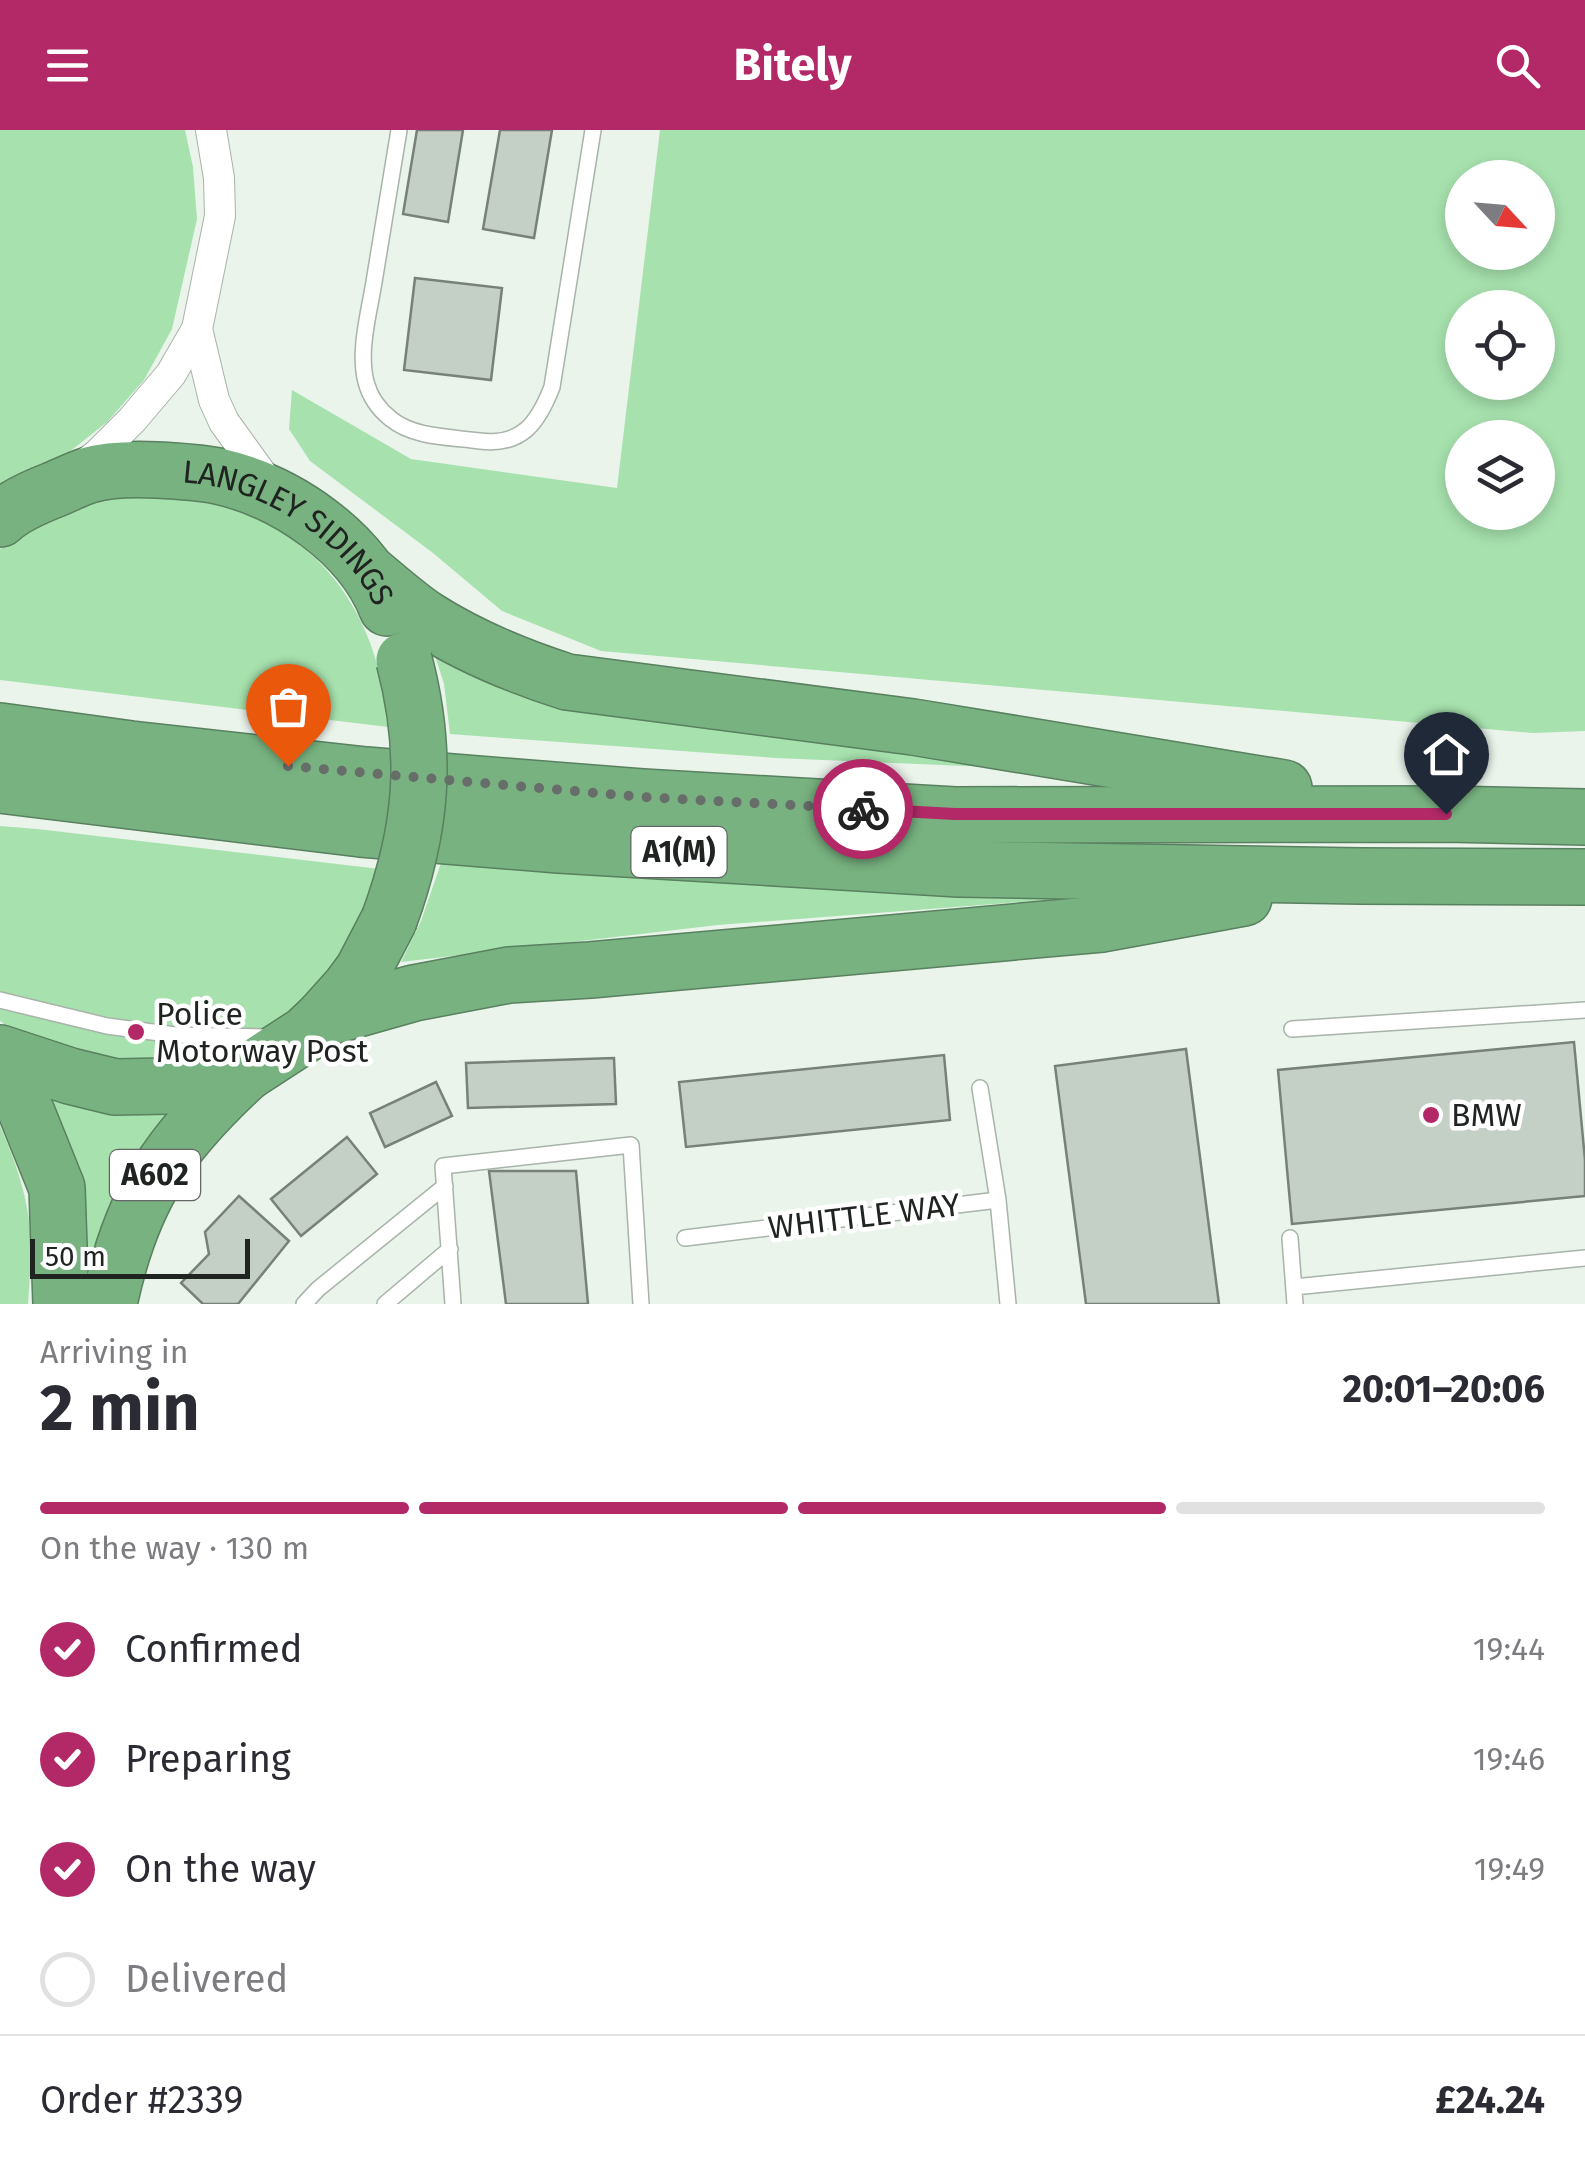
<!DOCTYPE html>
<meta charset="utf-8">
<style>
:root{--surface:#fff;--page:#f7f7f7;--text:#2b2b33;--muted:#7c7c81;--line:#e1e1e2;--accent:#b32968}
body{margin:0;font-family:"Fira Sans",sans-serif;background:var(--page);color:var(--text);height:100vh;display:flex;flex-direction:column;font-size:38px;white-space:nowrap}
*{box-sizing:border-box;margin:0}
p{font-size:32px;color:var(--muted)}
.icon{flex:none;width:55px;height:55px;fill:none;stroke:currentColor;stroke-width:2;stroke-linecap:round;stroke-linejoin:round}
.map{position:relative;height:1174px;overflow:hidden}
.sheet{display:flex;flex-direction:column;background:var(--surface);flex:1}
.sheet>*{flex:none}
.needle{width:65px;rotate:116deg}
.tools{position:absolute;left:1445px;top:30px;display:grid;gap:20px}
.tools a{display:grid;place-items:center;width:110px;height:110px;border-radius:50%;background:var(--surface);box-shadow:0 5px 15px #0003;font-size:50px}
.scale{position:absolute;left:30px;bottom:25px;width:220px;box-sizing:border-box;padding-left:10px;border:5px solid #202421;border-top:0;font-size:28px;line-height:35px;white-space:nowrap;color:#202421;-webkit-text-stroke:8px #fff;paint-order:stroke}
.pin{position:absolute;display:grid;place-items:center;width:85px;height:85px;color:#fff;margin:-102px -42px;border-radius:50% 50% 50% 0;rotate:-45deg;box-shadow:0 0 10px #0007}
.pin .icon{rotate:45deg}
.courier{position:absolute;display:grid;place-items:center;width:100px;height:100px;margin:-50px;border:8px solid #b32968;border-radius:50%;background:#fff;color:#222;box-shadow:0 2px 12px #0007}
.overview em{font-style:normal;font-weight:700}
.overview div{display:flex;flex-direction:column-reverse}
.overview{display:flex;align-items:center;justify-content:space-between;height:170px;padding:0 40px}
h1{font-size:65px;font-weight:700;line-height:75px}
.bar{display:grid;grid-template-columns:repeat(4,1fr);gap:15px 10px;align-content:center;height:120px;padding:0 40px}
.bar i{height:12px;border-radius:8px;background:var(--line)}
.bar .current{background:var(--accent)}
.bar p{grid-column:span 4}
.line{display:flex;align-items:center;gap:25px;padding:0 40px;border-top:2px solid var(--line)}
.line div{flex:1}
ol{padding:0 40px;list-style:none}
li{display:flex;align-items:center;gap:30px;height:110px}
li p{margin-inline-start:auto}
li .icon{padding:10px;border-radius:50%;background:var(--accent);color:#fff;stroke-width:4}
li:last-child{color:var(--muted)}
li i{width:55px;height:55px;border:5px solid var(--line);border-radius:50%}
header{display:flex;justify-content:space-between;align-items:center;height:130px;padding:0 40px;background:var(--accent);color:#fff;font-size:45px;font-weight:700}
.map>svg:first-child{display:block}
.green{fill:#a7e2ae;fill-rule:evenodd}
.building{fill:#c4cfc5;stroke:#778178;stroke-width:2.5}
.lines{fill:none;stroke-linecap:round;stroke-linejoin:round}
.lane-casing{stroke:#a8b3a9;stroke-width:18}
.street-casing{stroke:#a8b3a9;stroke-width:32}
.highway-casing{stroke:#59805f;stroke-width:58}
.lane{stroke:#fff;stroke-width:15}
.street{stroke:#fff;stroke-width:30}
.highway{stroke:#78b280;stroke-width:55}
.highway-bridge-casing{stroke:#59805f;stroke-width:58;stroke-linecap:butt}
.highway-bridge{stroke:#78b280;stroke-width:55}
.done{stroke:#676d68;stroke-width:10;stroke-dasharray:0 18}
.route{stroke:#b32968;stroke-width:12}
.poi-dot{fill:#b32968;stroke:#fff;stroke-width:4}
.labels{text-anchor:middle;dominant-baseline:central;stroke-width:9;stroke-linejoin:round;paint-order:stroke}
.shield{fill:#fff;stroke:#636664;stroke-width:2.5}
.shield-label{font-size:30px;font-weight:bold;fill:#202421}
.street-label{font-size:32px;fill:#202421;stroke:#fff}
.poi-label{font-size:32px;fill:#202421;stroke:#fff;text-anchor:start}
</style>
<header><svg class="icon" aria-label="menu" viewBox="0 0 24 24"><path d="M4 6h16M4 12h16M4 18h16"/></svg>Bitely<svg class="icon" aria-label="search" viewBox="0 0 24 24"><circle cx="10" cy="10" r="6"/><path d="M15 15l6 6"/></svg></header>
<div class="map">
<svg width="1585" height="1174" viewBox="0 0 1585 1174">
<rect width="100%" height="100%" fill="#eaf4eb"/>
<path class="green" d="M 0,0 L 185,0 L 193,37 L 197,89 L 172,199 L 144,250 L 107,292 L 49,338 L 0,362 Z
M 660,0 L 1585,0 L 1585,601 L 1533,603 L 601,521 L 502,481 L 433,423 L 310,331 L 289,299 L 292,260 L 411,329 L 617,358 ZM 1462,48 L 1538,48 L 1538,122 L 1462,122 ZM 1462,178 L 1538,178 L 1538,252 L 1462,252 ZM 1462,308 L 1538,308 L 1538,382 L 1462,382 Z
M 165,363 C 187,368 212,370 233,378 C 332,415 380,495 388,597 L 0,550 L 0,419 L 40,391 L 101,369 Z
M 431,513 L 1153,644 L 776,628 L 450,604 L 444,554 Z
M 0,696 L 37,699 L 380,739 L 372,775 L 324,858 L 247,916 L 122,938 L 8,897 L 0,891 Z
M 441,733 L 1099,766 L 718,795 L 401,832 L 421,791 Z
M 47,966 C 94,983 125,983 174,984 L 86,1174 Z
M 0,996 C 17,1034 31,1076 31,1118 C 31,1137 29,1156 28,1174 L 0,1174 Z"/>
<path class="building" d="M 417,0 L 463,0 L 448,92 L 403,84 Z
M 500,0 L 552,0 L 534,108 L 483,99 Z
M 415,148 L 502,158 L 491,250 L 404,240 Z
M 1574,912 L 1585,1030 L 1585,1066 L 1292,1094 L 1278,940 Z
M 1186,919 L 1219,1174 L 1086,1174 L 1055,936 Z
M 944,925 L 950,990 L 686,1017 L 679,952 Z
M 614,928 L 616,974 L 468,978 L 466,933 Z
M 436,952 L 452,986 L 385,1017 L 370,983 Z
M 347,1007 L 377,1044 L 301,1106 L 271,1069 Z
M 489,1041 L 576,1041 L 588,1174 L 506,1174 Z
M 239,1066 L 289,1111 L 238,1174 L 203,1174 L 181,1153 L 209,1124 L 205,1102 Z"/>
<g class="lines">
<g class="lane-casing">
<path id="lane" d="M 399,0 C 391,51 382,101 374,152 C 369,183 358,221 366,252 C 370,267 378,279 391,289 C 414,308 452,307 480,311 C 522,316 538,293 552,257 L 593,0
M 0,870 L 107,896 L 175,905 L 272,907
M 1292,899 L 1585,880
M 980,958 L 998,1070
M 685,1108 L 998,1070 L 1008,1174
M 1290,1108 L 1295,1174
M 1294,1157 L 1585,1128
M 304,1174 L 318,1159 L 445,1056
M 385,1174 L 450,1119
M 453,1174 L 443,1036 L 631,1015 L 641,1174"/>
</g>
<g class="street-casing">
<path id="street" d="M 197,199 L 214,270 L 224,292 L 271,357
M 78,339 L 97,325 L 132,290 L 171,244 L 197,199 L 220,86 L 219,48 L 211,0"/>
</g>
<g class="highway-casing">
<g id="highway">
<path id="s1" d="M 0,389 C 14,376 35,367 53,360 C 65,355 77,349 89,345 C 110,339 135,339 157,340 C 178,341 198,342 218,346 C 286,361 361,412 387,478"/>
<path d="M 370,444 C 388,459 406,475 425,488 C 470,517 517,536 567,552 L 913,597 L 1284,658"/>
<path d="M 0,601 L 131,619 L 366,645 L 642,667 L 955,685 L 1446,684 L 1585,687"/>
<path d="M 0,655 L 361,699 L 559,715 L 959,739 L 1360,746 L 1585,747"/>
<path d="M 322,889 L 414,863 L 509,845 L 590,840 L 1102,794 L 1244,768"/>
<path d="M 0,923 L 70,946 L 115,957 L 168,956 L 246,943 L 306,904 L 322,889 L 349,859 L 363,840 L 389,790"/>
<path d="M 0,926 L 14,951 L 57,1058 L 61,1174"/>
<path d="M 109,1174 C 131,1068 168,1015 246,943"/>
</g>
</g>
<use href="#lane" class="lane"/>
<use href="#street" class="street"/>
<use href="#highway" class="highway"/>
<g class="highway-bridge-casing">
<path id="highway-bridge" d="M 389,790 C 422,700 429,624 404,530"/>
</g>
<use href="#highway-bridge" class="highway-bridge"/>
</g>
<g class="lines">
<path class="done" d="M 288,636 L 642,667 L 863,679"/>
<path class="route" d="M 863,679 L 955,684 L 1446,684"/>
</g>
<g class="poi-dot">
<circle cx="136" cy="902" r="10"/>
<circle cx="1431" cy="985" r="10"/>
</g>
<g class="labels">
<g class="shield">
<rect x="631.5" y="697" width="95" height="50" rx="8"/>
<rect x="110" y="1020" width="90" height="50" rx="8"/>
</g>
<g class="shield-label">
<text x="679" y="722">A1(M)</text>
<text x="155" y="1045">A602</text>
</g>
<g class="street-label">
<text stroke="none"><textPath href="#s1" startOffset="320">LANGLEY SIDINGS</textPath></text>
<text transform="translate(864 1086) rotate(-7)">WHITTLE WAY</text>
</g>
<g class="poi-label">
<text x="156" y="884">Police<tspan x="156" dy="37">Motorway Post</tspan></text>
<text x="1451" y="985">BMW</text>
</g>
</g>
</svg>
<div class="tools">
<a><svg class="needle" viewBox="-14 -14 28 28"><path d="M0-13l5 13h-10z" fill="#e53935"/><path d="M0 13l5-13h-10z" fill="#7c7c81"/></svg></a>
<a><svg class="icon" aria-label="locate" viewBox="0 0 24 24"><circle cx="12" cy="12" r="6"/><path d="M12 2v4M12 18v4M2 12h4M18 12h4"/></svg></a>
<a><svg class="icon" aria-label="layers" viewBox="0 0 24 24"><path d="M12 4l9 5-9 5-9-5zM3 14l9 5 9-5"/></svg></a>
</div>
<div class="scale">50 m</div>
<div class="pin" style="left:288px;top:636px;background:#ea580c"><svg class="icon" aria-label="bag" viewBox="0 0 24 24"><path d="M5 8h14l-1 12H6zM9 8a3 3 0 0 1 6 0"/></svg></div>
<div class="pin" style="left:1446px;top:684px;background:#1f2937"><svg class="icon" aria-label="home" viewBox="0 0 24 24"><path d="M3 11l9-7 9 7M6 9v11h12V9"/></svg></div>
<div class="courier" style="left:863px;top:679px"><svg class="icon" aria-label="bike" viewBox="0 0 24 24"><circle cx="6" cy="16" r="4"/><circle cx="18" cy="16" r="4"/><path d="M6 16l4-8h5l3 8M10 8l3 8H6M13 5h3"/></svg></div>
</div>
<section class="sheet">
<div class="overview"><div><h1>2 min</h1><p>Arriving in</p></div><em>20:01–20:06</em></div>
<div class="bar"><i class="current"></i><i class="current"></i><i class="current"></i><i></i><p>On the way · 130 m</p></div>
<ol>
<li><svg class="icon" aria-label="check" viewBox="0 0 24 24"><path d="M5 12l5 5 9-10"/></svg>Confirmed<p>19:44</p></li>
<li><svg class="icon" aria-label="check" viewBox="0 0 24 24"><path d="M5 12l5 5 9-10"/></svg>Preparing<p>19:46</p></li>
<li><svg class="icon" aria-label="check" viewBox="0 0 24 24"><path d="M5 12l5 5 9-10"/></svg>On the way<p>19:49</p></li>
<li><i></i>Delivered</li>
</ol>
<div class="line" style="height:130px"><div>Order #2339</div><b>£24.24</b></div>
</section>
